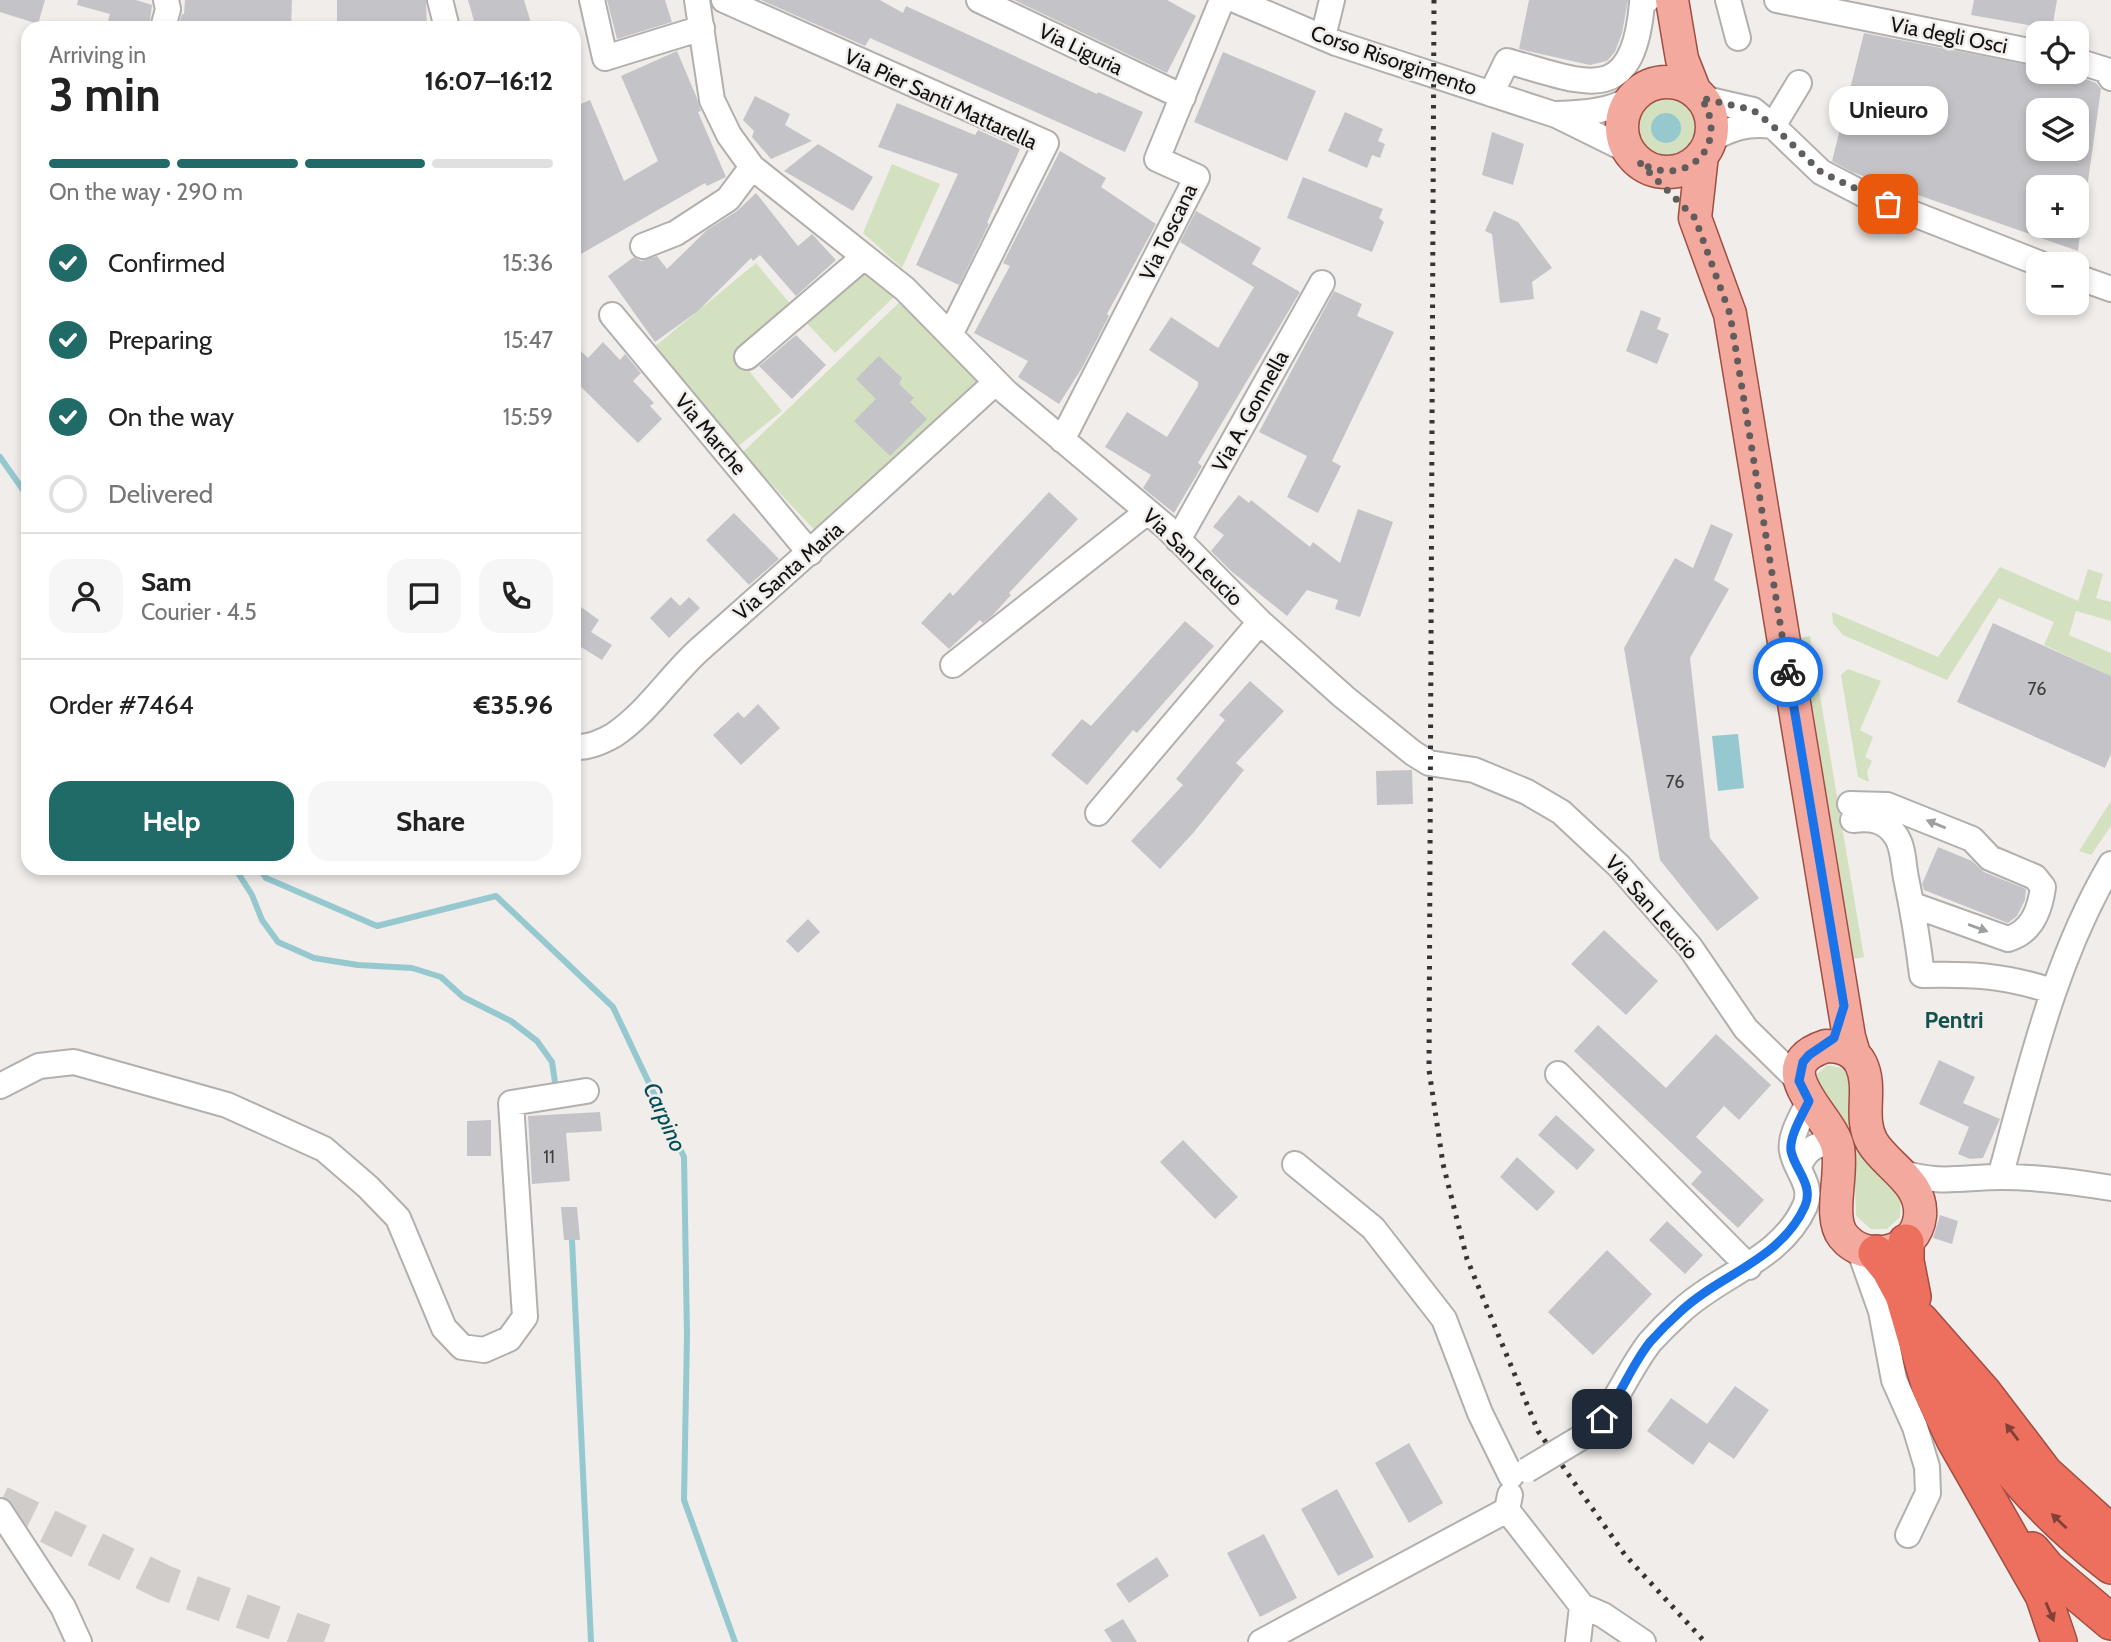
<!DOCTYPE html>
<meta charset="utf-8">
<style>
:root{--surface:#fff;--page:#f6f6f6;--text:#222;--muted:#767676;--line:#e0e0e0;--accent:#206b67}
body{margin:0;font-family:Cabin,sans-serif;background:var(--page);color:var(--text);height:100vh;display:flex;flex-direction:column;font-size:26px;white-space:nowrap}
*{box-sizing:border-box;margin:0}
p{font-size:23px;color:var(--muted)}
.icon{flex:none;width:38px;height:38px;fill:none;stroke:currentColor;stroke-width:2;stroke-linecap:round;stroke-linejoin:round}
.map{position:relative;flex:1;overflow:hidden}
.details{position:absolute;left:21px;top:21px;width:560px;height:854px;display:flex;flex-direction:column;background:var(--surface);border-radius:21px;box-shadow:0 4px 10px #0003}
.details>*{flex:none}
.controls{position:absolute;left:2026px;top:21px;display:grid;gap:14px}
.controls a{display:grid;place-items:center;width:63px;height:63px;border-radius:14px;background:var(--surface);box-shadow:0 4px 10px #0003;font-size:35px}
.pin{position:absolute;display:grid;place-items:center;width:60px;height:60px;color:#fff;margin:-30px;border-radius:14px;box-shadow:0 4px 10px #0006}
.courier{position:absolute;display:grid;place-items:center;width:70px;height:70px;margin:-35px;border:5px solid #1a73e8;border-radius:50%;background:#fff;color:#222;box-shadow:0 2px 9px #0007}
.bubble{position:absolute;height:49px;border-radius:21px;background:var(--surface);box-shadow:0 4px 10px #0003;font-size:23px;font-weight:800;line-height:49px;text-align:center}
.head em{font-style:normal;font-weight:800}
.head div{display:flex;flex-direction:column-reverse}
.head{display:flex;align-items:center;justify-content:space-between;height:119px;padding:0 28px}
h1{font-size:46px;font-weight:800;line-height:52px}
.bar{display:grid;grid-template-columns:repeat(4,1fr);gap:10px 7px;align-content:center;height:84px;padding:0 28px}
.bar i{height:9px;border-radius:5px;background:var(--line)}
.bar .active{background:var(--accent)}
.bar p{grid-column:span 4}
.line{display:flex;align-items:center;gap:18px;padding:0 28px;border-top:2px solid var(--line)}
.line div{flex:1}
.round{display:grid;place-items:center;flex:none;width:74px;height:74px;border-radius:21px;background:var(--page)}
ol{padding:0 28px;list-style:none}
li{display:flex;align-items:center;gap:21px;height:77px}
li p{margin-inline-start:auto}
li .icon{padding:7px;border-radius:50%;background:var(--accent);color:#fff;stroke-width:4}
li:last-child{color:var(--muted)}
li i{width:38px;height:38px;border:4px solid var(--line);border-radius:50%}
.cta{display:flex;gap:14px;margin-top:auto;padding:14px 28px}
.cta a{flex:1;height:80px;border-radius:21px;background:var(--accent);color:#fff;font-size:28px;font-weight:800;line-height:80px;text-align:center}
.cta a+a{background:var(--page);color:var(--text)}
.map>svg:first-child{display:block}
.green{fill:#d3e1c0}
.water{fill:#96c8cf}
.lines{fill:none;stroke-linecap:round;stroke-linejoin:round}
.stream{stroke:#96c8cf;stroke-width:6}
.building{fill:#c4c4c8;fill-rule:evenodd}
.highway-tunnel{stroke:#cfccc9;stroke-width:35;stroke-dasharray:35 18;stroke-linecap:butt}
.minor-casing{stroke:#b2afad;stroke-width:28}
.major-casing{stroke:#a04e42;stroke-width:35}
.highway-casing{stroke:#a04e42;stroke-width:38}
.minor{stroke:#fff;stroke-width:24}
.major{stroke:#f4a99e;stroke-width:32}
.highway{stroke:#ed6f5d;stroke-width:35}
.rail{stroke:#353333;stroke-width:5;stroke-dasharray:3.5 7;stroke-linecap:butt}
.minor-bridge-casing{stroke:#b2afad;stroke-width:28;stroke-linecap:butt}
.minor-bridge{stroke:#fff;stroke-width:24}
.oneway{fill:#a09f9f}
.oneway2{fill:#804036}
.done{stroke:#605d5c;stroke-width:7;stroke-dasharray:0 12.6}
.route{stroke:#1a73e8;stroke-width:9}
.labels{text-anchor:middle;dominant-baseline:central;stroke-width:5;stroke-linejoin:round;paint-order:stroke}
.number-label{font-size:18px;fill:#3e3d3e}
.street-label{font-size:21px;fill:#121010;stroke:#f0edea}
.neighbourhood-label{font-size:23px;font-weight:bold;fill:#14514d;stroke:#f0edea}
.water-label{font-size:23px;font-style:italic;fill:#004c55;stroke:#f0edea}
</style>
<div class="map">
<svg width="2111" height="1642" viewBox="0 0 2111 1642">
<rect width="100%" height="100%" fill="#f0edea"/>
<path class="green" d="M 1664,93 C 1690,96 1712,120 1695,146 C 1662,199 1591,111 1664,93 Z
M 892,164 L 940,184 L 902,268 L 863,233 Z
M 756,263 L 792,306 L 735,354 L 782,411 L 736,448 L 653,348 Z
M 865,265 L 895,296 L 835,353 L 801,317 Z
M 905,297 L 987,383 L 823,539 L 742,453 Z
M 2000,567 L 2078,601 L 2088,569 L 2103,574 L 2096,598 L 2111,602 L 2111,621 L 2076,611 L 2069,635 L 2111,653 L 2111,676 L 2044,645 L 2054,622 L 1999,598 L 1947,680 L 1843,635 L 1833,623 L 1832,612 L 1938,657 Z
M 1810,636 L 1864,957 L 1854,959 L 1801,638 Z
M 1848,669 L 1881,681 L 1860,730 L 1873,737 L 1865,757 L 1872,761 L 1867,772 L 1869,782 L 1858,777 L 1841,675 Z
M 2111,801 L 2111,826 L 2091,855 L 2079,851 Z
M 1827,1065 L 1842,1068 L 1849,1077 L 1850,1115 L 1861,1147 L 1869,1164 L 1901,1199 L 1900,1217 L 1887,1229 L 1871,1229 L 1856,1216 L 1854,1149 L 1819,1095 L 1815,1076 Z"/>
<path class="water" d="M1651 128a15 15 0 1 1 30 0a15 15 0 1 1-30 0Z
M 1738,734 L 1744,788 L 1718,791 L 1712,736 Z"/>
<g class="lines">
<path class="stream" d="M 0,457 L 28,497
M 241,868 L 238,873 L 252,895 L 262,920 L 278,942 L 314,958 L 358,965 L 412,968 L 441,977 L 463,997 L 511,1021 L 537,1041 L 552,1062 L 556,1089
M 259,868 L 266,878 L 377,926 L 496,896 L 613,1007 L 684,1157 L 687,1335 L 684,1500 L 735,1642
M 572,1240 L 591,1642"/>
</g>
<path class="building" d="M 0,0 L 45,0 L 38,24 L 0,12 Z
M 78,0 L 136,0 L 152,5 L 149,28 L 106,28 L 110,14 L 77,5 Z
M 185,0 L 292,0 L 291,28 L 178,28 L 182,14 L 184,14 Z
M 337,0 L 426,0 L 427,28 L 337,28 Z
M 468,0 L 524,0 L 531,23 L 512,28 L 476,28 Z
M 607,0 L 665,0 L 672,22 L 617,39 Z
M 761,0 L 880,0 L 903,13 L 906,6 L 1097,94 L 1098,92 L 1143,112 L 1125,152 L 870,38 L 865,46 Z
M 1014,0 L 1167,0 L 1196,16 L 1167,73 Z
M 1529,0 L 1628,0 L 1622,33 L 1615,52 L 1607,61 L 1590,65 L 1519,49 Z
M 1974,0 L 2057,0 L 2052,29 L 1971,15 Z
M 1864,33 L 2039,67 L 2039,72 L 2069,73 L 2096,83 L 2101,89 L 2087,188 L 2039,187 L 2039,226 L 2081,226 L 2078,251 L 1852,172 L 1832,161 ZM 2039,110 L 2077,110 L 2077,149 L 2039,149 Z
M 677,51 L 696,96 L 701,111 L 698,112 L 726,177 L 707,186 L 705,183 L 574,258 L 574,107 L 590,100 L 624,181 L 658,161 L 621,76 Z
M 1223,52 L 1316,91 L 1287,161 L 1194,122 Z
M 755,96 L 790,114 L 785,125 L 812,141 L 771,159 L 752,137 L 754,131 L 743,120 Z
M 897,103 L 975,135 L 978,130 L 1020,149 L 987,223 L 989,224 L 959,285 L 916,265 L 958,174 L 878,147 Z
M 1345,112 L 1383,129 L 1378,141 L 1385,144 L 1380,158 L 1372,155 L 1367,168 L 1328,151 Z
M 1492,132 L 1524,144 L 1513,185 L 1482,175 Z
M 818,144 L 873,177 L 853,211 L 784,171 Z
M 1060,151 L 1106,178 L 1101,187 L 1156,224 L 1107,314 L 1109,316 L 1082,368 L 1059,404 L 1018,377 L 1028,361 L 974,333 L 1010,266 L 1003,263 Z
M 1303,177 L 1383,209 L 1379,218 L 1384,222 L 1372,252 L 1287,218 Z
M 756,193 L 798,246 L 812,234 L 836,260 L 796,296 L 760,255 L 753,261 L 751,258 L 698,311 L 655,342 L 608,276 L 634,257 L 641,261 L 657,256 L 667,269 L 707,230 L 737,211 Z
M 1196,211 L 1261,248 L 1252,264 L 1300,292 L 1198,463 L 1202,466 L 1174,513 L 1143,488 L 1151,475 L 1105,447 L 1127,412 L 1167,437 L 1198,386 L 1198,382 L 1149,350 L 1171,317 L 1218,348 L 1254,287 L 1180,242 Z
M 1494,211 L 1518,222 L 1552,268 L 1532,282 L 1534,299 L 1500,303 L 1492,234 L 1485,231 Z
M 1334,291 L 1362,304 L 1357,316 L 1394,332 L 1332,461 L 1341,466 L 1318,513 L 1287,497 L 1307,456 L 1259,432 Z
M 1641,310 L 1661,318 L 1657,329 L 1669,334 L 1657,364 L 1626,351 Z
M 796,335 L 826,365 L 792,399 L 759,366 Z
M 603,342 L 620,360 L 625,354 L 641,373 L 633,381 L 654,403 L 650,406 L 662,419 L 638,443 L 574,380 L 574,344 L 588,358 Z
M 879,356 L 902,378 L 899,384 L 914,398 L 910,402 L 927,419 L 890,456 L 854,421 L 876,399 L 856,379 Z
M 1049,492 L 1078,519 L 1009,593 L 1011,595 L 992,616 L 983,623 L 980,620 L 949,649 L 921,623 L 950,592 L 953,596 Z
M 1239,495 L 1249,503 L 1251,500 L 1310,547 L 1313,542 L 1340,563 L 1358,509 L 1393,522 L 1360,617 L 1335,609 L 1338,600 L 1307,590 L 1287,616 L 1231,571 L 1211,551 L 1224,535 L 1213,527 Z
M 734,513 L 779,559 L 749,585 L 706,540 Z
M 1711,524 L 1733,534 L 1714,580 L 1729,589 L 1690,658 L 1710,838 L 1759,898 L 1717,931 L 1660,860 L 1624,648 L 1675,558 L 1693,568 Z
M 671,597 L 680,606 L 689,597 L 700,608 L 669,638 L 650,618 Z
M 574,602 L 599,620 L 591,632 L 612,645 L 602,660 L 581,647 L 574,656 Z
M 1185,621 L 1214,646 L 1137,733 L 1133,730 L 1087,785 L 1051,755 L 1082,719 L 1091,726 Z
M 1993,623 L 2111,676 L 2111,754 L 2105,768 L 1957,702 Z
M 1250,681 L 1284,711 L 1236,763 L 1244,770 L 1194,832 L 1160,869 L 1131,841 L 1183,785 L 1176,779 L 1225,720 L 1219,715 Z
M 758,704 L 780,728 L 741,765 L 713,735 L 738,712 L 744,718 Z
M 1412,770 L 1413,804 L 1377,805 L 1376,771 Z
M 1938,847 L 1972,861 L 1984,872 L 2026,889 L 2025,900 L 2017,916 L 2008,923 L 1924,890 L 1922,884 Z
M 808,919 L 820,932 L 798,953 L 786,941 Z
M 1604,930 L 1658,981 L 1626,1015 L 1571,964 Z
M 1598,1025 L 1666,1088 L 1716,1034 L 1771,1085 L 1739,1120 L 1724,1106 L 1696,1137 L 1764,1200 L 1738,1228 L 1691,1184 L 1702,1172 L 1574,1051 Z
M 1939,1060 L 1975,1077 L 1963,1103 L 2000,1119 L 1983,1158 L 1970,1159 L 1958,1154 L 1969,1127 L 1919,1104 Z
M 600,1112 L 602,1131 L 566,1133 L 570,1181 L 532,1184 L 528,1116 Z
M 1556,1115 L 1595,1150 L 1577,1170 L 1538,1135 Z
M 491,1120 L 491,1156 L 467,1156 L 467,1121 Z
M 1183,1140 L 1238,1197 L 1215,1219 L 1160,1162 Z
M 1517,1157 L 1555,1192 L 1537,1211 L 1500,1177 Z
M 561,1207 L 577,1207 L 580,1240 L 564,1240 Z
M 1940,1215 L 1958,1221 L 1952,1244 L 1933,1238 Z
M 1667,1221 L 1703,1255 L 1685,1274 L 1649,1240 Z
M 1607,1250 L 1652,1294 L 1593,1355 L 1548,1312 Z
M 1735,1386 L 1769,1410 L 1734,1459 L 1709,1442 L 1693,1465 L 1647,1431 L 1671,1398 L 1707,1424 Z
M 1409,1443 L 1443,1503 L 1409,1523 L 1375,1463 Z
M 1337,1489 L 1374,1557 L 1338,1576 L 1301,1509 Z
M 1264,1534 L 1297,1598 L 1260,1617 L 1227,1553 Z
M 1157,1557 L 1169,1576 L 1129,1603 L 1116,1584 Z
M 1123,1619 L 1137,1642 L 1112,1642 L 1104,1630 Z"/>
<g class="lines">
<path class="highway-tunnel" d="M 0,1503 L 165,1583 L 327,1642"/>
<g class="minor-casing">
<path id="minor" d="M 440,0 L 447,28
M 592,0 L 605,58 L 702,28
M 697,0 L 712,100 L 729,135 L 752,167 L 905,289 L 1006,392 L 1166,527 L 1260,622 L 1344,697 L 1413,753 L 1429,763 L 1474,770 L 1527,792 L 1561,812 L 1619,866 L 1690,947 L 1746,1029 L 1799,1081
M 724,0 L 1046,143 L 950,335
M 979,0 L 1183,97
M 1235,0 L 1336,43 L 1556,115 L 1629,151
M 1728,0 L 1738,38
M 1777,0 L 2039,53
M 163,28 L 168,9 L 166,0
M 1323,37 L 1332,0
M 2077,61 L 2106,70 L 2111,78
M 1491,94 L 1507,61 C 1584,82 1633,110 1642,3 L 1647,0
M 1701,98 L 1753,110 L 1773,126 L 1821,172 L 1863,194 L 2041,264
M 1557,114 C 1584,113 1608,112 1632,98
M 1773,126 L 1799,83
M 1710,140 C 1733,127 1747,123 1773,126
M 643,246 L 676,233 L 728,199 L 752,167
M 2077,277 L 2111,289
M 612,315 L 810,553
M 747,357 L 864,257
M 1062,440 L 1197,177 L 1157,159 L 1222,0
M 1178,540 L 1322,283
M 953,665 L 1147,512
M 574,747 C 587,748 602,742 614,735 C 648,712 670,676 700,649 C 800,561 898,472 996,382
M 1850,804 L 1887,805 L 1972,839 L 1990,858 L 2035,877 L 2043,887 C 2040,910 2032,932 2008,939 L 1913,905
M 1098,813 L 1260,622
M 1853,820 C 1870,818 1885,819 1896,836 C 1904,848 1903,864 1906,878 C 1913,911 1918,942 1922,975 C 1972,974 2003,975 2052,991
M 1558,1074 L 1749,1267
M 0,1086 L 39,1066 L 74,1062 L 227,1105 L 324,1149 L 368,1187 L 398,1218 L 444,1328 L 462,1347 L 484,1350 L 509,1339 L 525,1317 L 511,1103 L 586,1091
M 1295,1164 L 1373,1228 L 1444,1319 L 1480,1413 L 1511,1476
M 1799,1166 C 1807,1148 1817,1142 1837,1144
M 1900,1172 C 1939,1185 1963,1177 2002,1177 C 2039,1177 2075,1182 2111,1188
M 2000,1177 C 2030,1069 2054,961 2111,864
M 1859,1249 L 1881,1311 L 1894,1380 L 1915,1427 L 1927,1467 L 1928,1493 L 1908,1535
M 1587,1434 C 1616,1407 1626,1373 1650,1342 C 1659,1332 1670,1321 1680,1312 C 1720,1274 1781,1260 1805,1206 C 1814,1185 1795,1170 1792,1151 C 1789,1136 1803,1114 1809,1101
M 1510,1495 L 1507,1510 L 1582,1606 L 1578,1642
M 0,1511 L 63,1607 L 79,1642
M 1582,1606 L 1603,1615 L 1643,1642
M 1261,1642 L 1507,1510"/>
</g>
<g class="major-casing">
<path id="major" d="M 1672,0 L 1682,59 L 1695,92
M1622 127a45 45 0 1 1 90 0a45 45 0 1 1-90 0Z
M 1702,155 L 1695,218 L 1730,314 L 1849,1037 L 1854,1054
M 1826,1046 C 1841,1046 1854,1050 1861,1064 C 1873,1089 1858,1117 1872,1142 C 1887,1167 1923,1182 1920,1216 C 1916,1254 1866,1265 1843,1236 C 1828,1217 1843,1175 1838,1148 C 1832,1116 1761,1067 1826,1046 Z"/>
</g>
<g class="highway-casing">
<path id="highway" d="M 1906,1242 L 1906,1261 L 1913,1297
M 1876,1253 L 1889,1269 L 1903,1295 L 1930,1388 L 1954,1439 L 2043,1595 L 2059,1642
M 1920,1320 L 1984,1393 L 2045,1473 L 2111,1533
M 1952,1383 C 1991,1455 2046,1516 2111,1566
M 2032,1550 L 2047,1568 L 2111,1622"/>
</g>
<use href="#minor" class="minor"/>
<use href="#major" class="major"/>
<use href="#highway" class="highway"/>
<path class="rail" d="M 1434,0 L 1429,1070 L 1443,1164 L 1467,1259 L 1538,1431 L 1625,1555 L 1705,1642"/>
<g class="minor-bridge-casing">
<path id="minor-bridge" d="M 1527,1470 L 1587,1434"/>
</g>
<use href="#minor-bridge" class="minor-bridge"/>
</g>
<defs><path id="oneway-solid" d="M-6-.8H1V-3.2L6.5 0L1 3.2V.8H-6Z" transform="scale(1.75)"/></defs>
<g class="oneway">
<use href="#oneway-solid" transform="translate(1936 824) rotate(-158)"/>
<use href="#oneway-solid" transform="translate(1978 928) rotate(20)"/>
</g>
<g class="oneway2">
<use href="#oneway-solid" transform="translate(2012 1432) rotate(-127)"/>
<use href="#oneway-solid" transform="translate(2059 1521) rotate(-136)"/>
<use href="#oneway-solid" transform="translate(2050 1612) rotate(67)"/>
</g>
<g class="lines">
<path class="done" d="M 1788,672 L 1730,314 L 1695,218 L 1639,162 C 1686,191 1732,144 1701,98 L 1753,110 L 1773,126 L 1821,172 L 1888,204"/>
<path class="route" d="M 1602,1419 C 1621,1395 1631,1366 1650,1342 C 1659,1332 1670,1321 1680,1312 C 1720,1274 1781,1260 1805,1206 C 1814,1185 1795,1170 1791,1151 C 1789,1136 1803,1114 1809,1101 L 1799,1081 L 1803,1062 L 1809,1055 L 1834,1038 L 1844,1006 L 1788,672"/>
</g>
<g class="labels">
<g class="number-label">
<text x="2037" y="689">76</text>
<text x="1675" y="782">76</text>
<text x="549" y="1157">11</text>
</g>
<g class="street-label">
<text transform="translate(1949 35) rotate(11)">Via degli Osci</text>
<text transform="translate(1081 49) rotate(26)">Via Liguria</text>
<text transform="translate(1394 60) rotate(19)">Corso Risorgimento</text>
<text transform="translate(941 99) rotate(25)">Via Pier Santi Mattarella</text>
<text transform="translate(1168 232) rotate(-64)">Via Toscana</text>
<text transform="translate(1250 411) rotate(-61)">Via A. Gonnella</text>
<text transform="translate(711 434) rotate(50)">Via Marche</text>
<text transform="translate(1193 557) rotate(44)">Via San Leucio</text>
<text transform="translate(788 571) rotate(-41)">Via Santa Maria</text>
<text transform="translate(1652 907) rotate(49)">Via San Leucio</text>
</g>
<g class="neighbourhood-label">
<text x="1954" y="1020">Pentri</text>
</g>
<g class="water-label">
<text transform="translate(665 1117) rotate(66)">Carpino</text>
</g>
</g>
</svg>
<div class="controls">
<a><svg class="icon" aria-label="locate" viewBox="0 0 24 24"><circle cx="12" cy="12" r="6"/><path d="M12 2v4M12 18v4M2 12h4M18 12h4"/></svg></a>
<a><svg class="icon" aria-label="layers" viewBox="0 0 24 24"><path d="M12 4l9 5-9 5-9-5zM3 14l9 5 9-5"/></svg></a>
<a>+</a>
<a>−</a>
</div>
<div class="pin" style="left:1888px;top:204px;background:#ea580c"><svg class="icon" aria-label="bag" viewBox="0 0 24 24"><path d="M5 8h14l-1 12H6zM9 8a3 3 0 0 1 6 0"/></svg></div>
<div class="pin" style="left:1602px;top:1419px;background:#1f2937"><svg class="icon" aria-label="home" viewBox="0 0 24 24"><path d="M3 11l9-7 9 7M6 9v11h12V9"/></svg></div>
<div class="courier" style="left:1788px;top:672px"><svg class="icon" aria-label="bike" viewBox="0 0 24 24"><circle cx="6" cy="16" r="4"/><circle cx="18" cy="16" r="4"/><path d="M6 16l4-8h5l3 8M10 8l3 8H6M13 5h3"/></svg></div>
<div class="bubble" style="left:1829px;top:86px;width:119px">Unieuro</div>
<section class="details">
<div class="head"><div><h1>3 min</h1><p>Arriving in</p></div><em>16:07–16:12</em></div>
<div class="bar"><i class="active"></i><i class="active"></i><i class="active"></i><i></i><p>On the way · 290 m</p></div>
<ol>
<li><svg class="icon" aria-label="check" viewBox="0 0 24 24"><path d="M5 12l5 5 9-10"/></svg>Confirmed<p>15:36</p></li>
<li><svg class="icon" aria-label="check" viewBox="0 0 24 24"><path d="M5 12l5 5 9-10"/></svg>Preparing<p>15:47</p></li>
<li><svg class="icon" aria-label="check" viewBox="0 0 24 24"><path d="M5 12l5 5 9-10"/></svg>On the way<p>15:59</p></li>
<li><i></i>Delivered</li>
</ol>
<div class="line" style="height:126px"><a class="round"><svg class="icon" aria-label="person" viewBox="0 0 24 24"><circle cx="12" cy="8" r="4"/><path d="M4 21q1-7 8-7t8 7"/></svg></a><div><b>Sam</b><p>Courier · 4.5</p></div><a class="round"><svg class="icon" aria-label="chat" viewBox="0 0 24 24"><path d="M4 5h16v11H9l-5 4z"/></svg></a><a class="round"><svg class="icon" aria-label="phone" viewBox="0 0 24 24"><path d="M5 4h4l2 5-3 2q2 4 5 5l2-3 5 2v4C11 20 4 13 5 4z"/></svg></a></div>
<div class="line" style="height:91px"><div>Order #7464</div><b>€35.96</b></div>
<div class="cta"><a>Help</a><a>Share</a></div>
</section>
</div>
